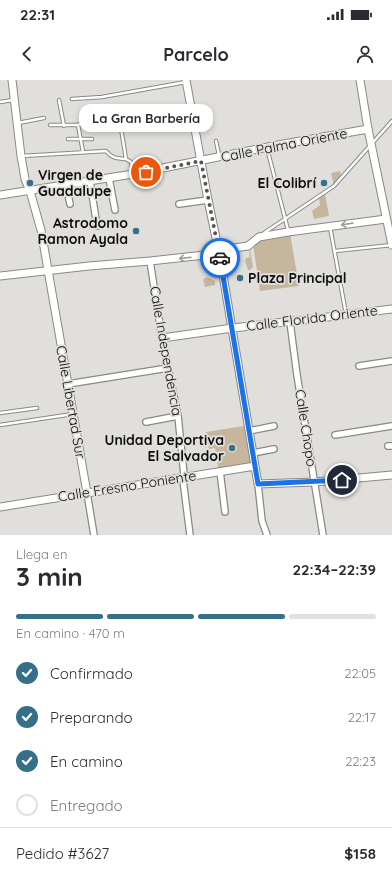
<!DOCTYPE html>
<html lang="es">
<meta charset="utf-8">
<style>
:root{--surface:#fff;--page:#f7f7f7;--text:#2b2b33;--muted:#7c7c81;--line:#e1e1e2;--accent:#356f88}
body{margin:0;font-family:Quicksand,sans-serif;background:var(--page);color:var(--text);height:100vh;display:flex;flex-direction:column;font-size:15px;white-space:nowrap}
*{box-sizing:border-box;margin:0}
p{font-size:13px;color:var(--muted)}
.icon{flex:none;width:22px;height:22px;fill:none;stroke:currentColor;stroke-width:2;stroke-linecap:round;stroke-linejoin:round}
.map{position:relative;height:455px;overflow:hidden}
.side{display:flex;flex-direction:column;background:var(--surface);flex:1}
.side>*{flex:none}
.pin{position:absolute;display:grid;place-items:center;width:34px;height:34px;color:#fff;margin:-17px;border:2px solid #fff;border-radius:50%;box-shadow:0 1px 4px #0007}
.courier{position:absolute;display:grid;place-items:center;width:40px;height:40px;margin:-20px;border:3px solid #1a73e8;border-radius:50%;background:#fff;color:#222;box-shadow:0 1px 5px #0007}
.bubble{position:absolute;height:28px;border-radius:12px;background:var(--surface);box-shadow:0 2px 6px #0003;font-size:13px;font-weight:800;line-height:28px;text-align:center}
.head em{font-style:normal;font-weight:800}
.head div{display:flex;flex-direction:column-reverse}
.head{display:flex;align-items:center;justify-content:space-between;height:68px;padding:0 16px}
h1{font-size:26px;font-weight:800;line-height:30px}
.bar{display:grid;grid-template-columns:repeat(4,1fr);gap:6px 4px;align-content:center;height:48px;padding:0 16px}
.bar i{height:5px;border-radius:3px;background:var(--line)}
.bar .selected{background:var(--accent)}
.bar p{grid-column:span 4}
.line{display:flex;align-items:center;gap:10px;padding:0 16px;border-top:1px solid var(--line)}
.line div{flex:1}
ol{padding:0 16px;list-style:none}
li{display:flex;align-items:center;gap:12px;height:44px}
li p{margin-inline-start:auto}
li .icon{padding:4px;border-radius:50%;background:var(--accent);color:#fff;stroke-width:4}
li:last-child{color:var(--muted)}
li i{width:22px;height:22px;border:2px solid var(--line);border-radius:50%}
.status{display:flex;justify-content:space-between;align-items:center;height:28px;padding:0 20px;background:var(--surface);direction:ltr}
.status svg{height:11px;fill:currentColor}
header{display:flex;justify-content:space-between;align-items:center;height:52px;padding:0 16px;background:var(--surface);font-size:18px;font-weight:800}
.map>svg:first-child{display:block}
.green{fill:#c6b69d}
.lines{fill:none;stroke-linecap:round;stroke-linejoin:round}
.service-casing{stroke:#8a8986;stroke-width:4.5}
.minor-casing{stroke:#8a8986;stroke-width:8}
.tertiary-casing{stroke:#8a8986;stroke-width:9}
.secondary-casing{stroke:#8a8986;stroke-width:9}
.service{stroke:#fff;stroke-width:2.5}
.minor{stroke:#fff;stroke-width:5.5}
.tertiary{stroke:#fff;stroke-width:7}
.secondary{stroke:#fff;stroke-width:7}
.oneway{stroke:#9e9e9e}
.done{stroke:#575655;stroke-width:4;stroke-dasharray:0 7.2}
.route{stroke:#1a73e8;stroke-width:5}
.poi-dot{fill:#356f88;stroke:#e1dfdc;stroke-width:1.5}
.labels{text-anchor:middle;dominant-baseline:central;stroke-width:3.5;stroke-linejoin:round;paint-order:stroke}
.street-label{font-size:14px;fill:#0d0d0c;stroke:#e1dfdc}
.poi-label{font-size:14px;font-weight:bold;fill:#0d0d0c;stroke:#e1dfdc;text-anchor:end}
</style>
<div class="status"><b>22:31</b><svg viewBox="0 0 49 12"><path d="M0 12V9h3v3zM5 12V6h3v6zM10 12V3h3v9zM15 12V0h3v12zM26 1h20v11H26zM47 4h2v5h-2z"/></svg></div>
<header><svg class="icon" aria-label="back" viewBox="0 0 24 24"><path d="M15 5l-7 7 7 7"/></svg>Parcelo<svg class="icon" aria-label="person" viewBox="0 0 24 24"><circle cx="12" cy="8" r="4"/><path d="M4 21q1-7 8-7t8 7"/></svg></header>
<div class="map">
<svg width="392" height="455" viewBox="0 0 392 455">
<rect width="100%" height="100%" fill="#e1dfdc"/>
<path class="green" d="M 340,91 L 341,97 L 334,106 L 331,93 Z
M 325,114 L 329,136 L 314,139 L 312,131 L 320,125 L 319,118 Z
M 290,153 L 299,206 L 260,211 L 253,164 L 260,158 Z
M 250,170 L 253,187 L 250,190 L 248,190 L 245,181 L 246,178 L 250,177 L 249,172 Z
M 207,197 L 215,201 L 215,205 L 205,207 L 203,199 Z
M 244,346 L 251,386 L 219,391 L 215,368 L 209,369 L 206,352 Z"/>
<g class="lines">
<g class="service-casing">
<path id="service" d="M 72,19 L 102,17 L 186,2
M 59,20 L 64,46
M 0,22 L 13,20
M 18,43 L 44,38
M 50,45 L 76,45 L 119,39
M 78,45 L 83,72
M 68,59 L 92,59
M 216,61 L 219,75
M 267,68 L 288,150
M 22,76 L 106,71 C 113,79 116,78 126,79
M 133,94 L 131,82 L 126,79 L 119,36 L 142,32
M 330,147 L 346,234
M 264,153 L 334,106 L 392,41
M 335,171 L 392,165
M 0,333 L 37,328
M 0,345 L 73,334"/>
</g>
<g class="minor-casing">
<path id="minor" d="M 109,98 L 115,130
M 90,101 L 97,146
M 66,105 L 70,124
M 179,124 L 208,120
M 150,181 L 162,258 L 178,336 L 184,395 L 183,400 L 190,455
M 290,242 L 297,295 L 323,455
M 359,286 L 392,281
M 68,304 L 168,288
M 146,342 L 178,336
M 249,351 L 274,346
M 335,355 L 392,346
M 388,366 L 392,366
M 253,373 L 274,369
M 220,391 L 225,432
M 258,404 L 262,441 L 267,455
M 87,413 L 94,455"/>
</g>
<g class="tertiary-casing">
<path id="tertiary" d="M 12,0 L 21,76 L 25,99 L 30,111 L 41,150 L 87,413
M 186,0 L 208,120 L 220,177 L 258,404 L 314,402 L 392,395
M 0,115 L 133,94 L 278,65 L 368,49
M 0,196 L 89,186 L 150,181 L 214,174 L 220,170 L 248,166 L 259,157 L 288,152 L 386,139
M 162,258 L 233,248 L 312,239 L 392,229
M 0,427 L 255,386"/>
</g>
<g class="secondary-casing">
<path id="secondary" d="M 360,0 L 368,49 L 392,165"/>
</g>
<use href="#service" class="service"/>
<use href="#minor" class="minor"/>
<use href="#tertiary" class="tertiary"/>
<use href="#secondary" class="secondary"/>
</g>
<defs><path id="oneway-shaft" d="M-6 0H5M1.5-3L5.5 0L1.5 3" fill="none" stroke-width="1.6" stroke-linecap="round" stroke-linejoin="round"/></defs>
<g class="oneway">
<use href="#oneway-shaft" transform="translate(347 144) rotate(172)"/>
<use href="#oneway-shaft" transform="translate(185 178) rotate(174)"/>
</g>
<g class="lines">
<path class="done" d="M 146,92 L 201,81 L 220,178"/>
<path class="route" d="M 220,178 L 258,404 L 342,400"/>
</g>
<g class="poi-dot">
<circle cx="30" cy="103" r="4"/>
<circle cx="324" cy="103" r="4"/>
<circle cx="136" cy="151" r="4"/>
<circle cx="240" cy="198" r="4"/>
<circle cx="232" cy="368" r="4"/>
</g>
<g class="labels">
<g class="street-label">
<text transform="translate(284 65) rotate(-11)">Calle Palma Oriente</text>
<text transform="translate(312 238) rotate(-7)">Calle Florida Oriente</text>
<text transform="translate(166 271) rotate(80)">Calle Independencia</text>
<text transform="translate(71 322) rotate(80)">Calle Libertad Sur</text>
<text transform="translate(306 348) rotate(81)">Calle Chopo</text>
<text transform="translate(127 406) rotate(-9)">Calle Fresno Poniente</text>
</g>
<g class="poi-label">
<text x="38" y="95" text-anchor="start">Virgen de<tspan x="38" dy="16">Guadalupe</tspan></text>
<text x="316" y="103">El Colibrí</text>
<text x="128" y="143">Astrodomo<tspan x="128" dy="16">Ramon Ayala</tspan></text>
<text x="248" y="198" text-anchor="start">Plaza Principal</text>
<text x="224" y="360">Unidad Deportiva<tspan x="224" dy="16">El Salvador</tspan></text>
</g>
</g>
</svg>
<div class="pin" style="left:146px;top:92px;background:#ea580c"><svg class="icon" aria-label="bag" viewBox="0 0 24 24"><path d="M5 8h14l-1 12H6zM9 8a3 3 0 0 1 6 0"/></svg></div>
<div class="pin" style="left:342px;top:400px;background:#1f2937"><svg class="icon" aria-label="home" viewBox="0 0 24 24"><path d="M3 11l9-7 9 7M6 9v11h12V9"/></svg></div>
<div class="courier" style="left:220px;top:178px"><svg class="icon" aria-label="car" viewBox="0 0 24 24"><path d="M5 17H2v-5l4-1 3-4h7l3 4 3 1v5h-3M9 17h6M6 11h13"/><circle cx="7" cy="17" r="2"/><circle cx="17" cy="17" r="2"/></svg></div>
<div class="bubble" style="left:79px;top:24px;width:134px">La Gran Barbería</div>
</div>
<section class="side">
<div class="head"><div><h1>3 min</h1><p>Llega en</p></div><em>22:34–22:39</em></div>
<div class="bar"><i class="selected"></i><i class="selected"></i><i class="selected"></i><i></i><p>En camino · 470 m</p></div>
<ol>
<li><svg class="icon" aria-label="check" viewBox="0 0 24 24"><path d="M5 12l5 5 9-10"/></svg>Confirmado<p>22:05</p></li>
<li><svg class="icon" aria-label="check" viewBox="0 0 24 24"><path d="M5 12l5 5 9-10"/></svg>Preparando<p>22:17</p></li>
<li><svg class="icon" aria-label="check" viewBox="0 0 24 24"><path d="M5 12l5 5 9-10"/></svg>En camino<p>22:23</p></li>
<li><i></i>Entregado</li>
</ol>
<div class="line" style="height:52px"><div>Pedido #3627</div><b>$158</b></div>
</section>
